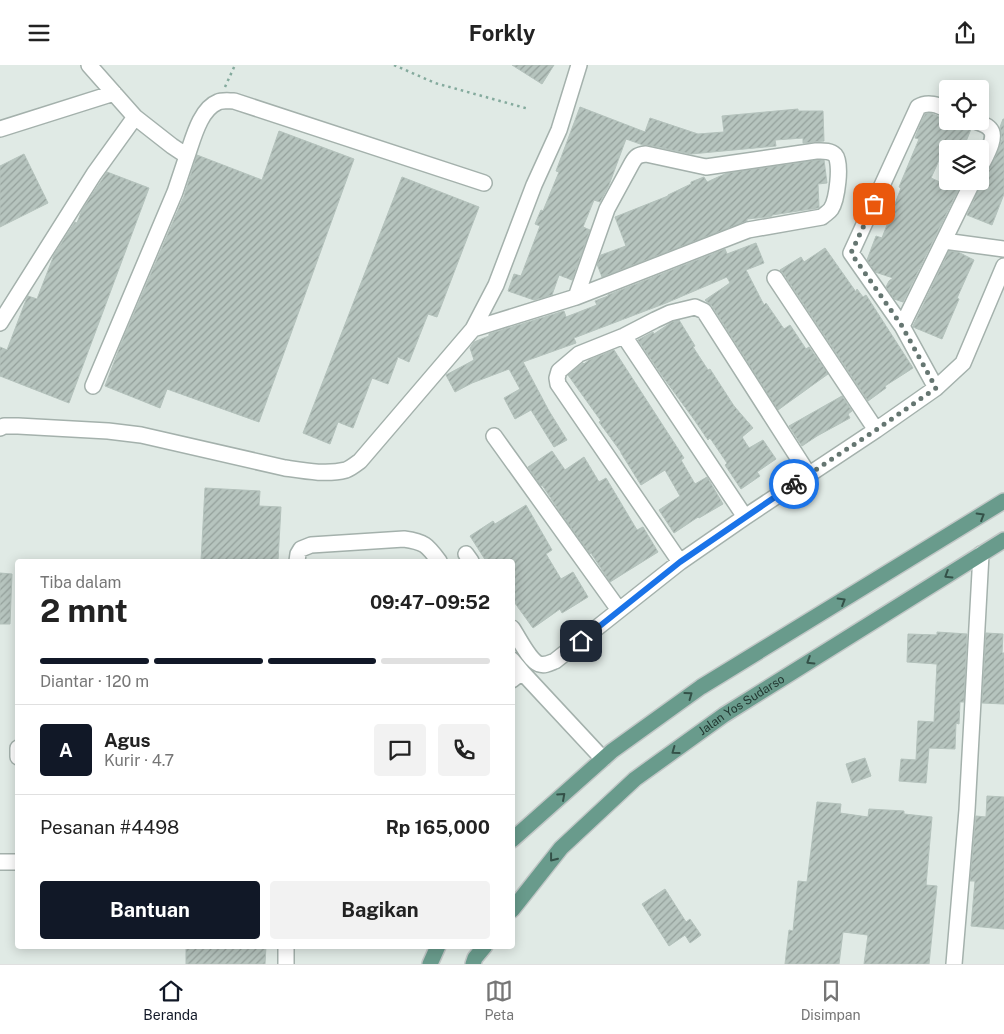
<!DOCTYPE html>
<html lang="id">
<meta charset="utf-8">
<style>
:root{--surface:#fff;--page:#f2f2f2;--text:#222;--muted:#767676;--line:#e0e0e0;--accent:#111827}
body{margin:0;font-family:"Public Sans",sans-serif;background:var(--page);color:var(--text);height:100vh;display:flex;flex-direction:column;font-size:19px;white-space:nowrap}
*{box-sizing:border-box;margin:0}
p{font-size:16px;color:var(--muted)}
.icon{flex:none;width:28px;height:28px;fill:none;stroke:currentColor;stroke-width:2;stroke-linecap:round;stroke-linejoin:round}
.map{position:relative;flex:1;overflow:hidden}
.drawer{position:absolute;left:15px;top:494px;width:500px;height:390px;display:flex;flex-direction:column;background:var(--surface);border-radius:5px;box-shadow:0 2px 12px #0003}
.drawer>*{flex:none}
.fabs{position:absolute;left:939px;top:15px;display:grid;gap:10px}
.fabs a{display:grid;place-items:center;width:50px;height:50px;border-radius:5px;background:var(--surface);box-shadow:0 2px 12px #0003;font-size:25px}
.pin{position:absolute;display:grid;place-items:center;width:42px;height:42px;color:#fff;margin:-21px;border-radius:10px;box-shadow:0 2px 8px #0006}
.courier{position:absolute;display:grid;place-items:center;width:50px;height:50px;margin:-25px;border:4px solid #1a73e8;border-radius:50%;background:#fff;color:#222;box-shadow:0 1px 6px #0007}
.headline em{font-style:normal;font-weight:700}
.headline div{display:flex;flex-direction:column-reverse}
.headline{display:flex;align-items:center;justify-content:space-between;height:85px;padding:0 25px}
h1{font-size:32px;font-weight:700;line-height:38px}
.bar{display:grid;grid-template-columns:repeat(4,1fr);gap:8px 5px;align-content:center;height:60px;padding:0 25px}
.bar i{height:6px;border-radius:4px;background:var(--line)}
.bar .on{background:var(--accent)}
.bar p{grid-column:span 4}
.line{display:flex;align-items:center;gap:12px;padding:0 25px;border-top:1px solid var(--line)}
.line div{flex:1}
.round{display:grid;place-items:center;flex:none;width:52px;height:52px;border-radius:5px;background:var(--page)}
.action{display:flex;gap:10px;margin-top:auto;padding:10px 25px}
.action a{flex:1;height:58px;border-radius:5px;background:var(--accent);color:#fff;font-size:20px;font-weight:700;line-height:58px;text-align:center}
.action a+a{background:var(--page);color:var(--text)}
header{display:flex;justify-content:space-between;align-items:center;height:65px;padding:0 25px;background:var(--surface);font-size:22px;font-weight:700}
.tabs{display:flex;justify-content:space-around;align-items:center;height:70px;border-top:1px solid var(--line);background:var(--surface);font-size:14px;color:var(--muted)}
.tabs a{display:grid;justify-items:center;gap:2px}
.tabs .on{color:var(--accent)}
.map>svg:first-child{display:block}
.building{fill:url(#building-hatch);stroke:#b4c2bc}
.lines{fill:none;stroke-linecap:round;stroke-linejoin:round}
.minor-casing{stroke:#a4b1ac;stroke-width:18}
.major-casing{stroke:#c1c7c6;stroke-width:18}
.path{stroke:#84aa9d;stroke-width:2.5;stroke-dasharray:2.5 4;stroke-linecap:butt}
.minor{stroke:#fff;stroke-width:15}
.major{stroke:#699b8c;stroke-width:15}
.oneway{stroke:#345148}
.done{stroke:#657671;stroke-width:5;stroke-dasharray:0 9}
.route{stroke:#1a73e8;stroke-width:6}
.labels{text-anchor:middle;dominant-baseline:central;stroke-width:5;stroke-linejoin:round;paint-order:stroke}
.street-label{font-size:12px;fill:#233832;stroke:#f0f7f3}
</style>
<header><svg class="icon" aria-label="menu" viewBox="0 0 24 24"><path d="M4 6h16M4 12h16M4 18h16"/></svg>Forkly<svg class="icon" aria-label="share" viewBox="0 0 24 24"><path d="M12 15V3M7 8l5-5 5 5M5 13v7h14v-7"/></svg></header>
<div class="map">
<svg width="1004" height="899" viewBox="0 0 1004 899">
<defs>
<pattern id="building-hatch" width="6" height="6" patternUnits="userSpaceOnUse" patternTransform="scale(1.25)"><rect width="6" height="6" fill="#b6c4be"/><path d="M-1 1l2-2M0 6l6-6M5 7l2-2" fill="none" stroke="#94a09b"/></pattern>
</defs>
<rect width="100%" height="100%" fill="#e0eae5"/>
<path class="building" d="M 512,0 L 554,0 L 542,19 Z
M 580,42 L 645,67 L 650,53 L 698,69 L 724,67 L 722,51 L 798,44 L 798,46 L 823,46 L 824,76 L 803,78 L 803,73 L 775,75 L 776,81 L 691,89 L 648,80 L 643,80 L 626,74 L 609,120 L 600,137 L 594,135 L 583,162 L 590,165 L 572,215 L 559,210 L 552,230 L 534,235 L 508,226 L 514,209 L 521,211 L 540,161 L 535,159 L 541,145 L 543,146 L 559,107 L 556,106 Z
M 930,48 L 948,55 L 948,56 L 957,56 L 967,60 L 971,64 L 963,84 L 944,84 L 931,113 L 958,125 L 903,237 L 894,234 L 886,222 L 889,216 L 893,213 L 875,207 L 867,195 L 876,171 L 882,173 L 901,123 L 899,122 L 919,74 L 915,73 L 918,65 L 925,49 Z
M 1003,54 L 1004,54 L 1004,129 L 992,160 L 967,150 L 981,120 L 982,116 L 981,112 L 986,110 L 988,107 L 998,86 L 1002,74 L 1001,67 L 1000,62 Z
M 279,66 L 354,94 L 259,357 L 167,324 L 160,343 L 105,321 L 121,279 L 184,131 L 197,90 L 262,115 Z
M 24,89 L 48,138 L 0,162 L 0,101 Z
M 817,95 L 824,95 L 827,118 L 818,119 L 819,142 L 818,143 L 772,150 L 772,151 L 767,152 L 747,154 L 747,156 L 602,212 L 597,199 L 601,190 L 626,181 L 615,152 L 668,131 L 668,130 L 691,119 L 691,117 L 704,112 L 707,117 L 727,108 Z
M 107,107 L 149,123 L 69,338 L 0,311 L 0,282 L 7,285 L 26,235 L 28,231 L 37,234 L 54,190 L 75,157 L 77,158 L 82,145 Z
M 402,112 L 479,142 L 437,252 L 428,249 L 409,297 L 398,292 L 388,319 L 372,313 L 353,363 L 338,357 L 330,379 L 303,368 Z
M 756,178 L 764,198 L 746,205 L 764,240 L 766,238 L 784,264 L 790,260 L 806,284 L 809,282 L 828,309 L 778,345 L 712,241 L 705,235 L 730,218 L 727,212 L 666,238 L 574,273 L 576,278 L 523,297 L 549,346 L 567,375 L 554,382 L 531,345 L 515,354 L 504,333 L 520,324 L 509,304 L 472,318 L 455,327 L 446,310 L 474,295 L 470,283 L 474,277 L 489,271 L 489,269 L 564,246 L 566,252 L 597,240 L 595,236 L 608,231 L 608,230 L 725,184 L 727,189 Z
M 825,183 L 856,227 L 857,224 L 863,232 L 866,230 L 913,303 L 885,321 L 886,323 L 868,336 L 783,208 L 780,205 L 801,192 L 804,197 Z
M 949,186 L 958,187 L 974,195 L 957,233 L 959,234 L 942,274 L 913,262 L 913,261 Z
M 679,255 L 695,281 L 693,282 L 708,305 L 710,304 L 734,341 L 753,363 L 742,372 L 749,383 L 763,375 L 776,394 L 757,407 L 760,411 L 741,424 L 725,400 L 727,398 L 710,373 L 708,375 L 693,353 L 663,312 L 638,275 L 653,267 L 654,269 L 672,257 Z
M 614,285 L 684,393 L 681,395 L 695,419 L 707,412 L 723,439 L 699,453 L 698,452 L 674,468 L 659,445 L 680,431 L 665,405 L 641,420 L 621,388 L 621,387 L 599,357 L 601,356 L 568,310 L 583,298 L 584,299 L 589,295 Z
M 842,331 L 852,346 L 848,349 L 850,353 L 817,371 L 802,381 L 789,361 Z
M 552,386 L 565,405 L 584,392 L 599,417 L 606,413 L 637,465 L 643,462 L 658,487 L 610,517 L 591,488 L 590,489 L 562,450 L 542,420 L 541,421 L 528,402 Z
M 205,423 L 260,426 L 259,441 L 281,442 L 278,496 L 201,496 Z
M 526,440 L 552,485 L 546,489 L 561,514 L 573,507 L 588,532 L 562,548 L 560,544 L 533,563 L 512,534 L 512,496 L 486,496 L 470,471 L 493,456 L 495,459 Z
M 0,508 L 12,509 L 10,559 L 0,559 Z
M 937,567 L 967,569 L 964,637 L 960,637 L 959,659 L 956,658 L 955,684 L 929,683 L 926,718 L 899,716 L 901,694 L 916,695 L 918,656 L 934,657 L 937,599 L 907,597 L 908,569 L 937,570 Z
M 986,568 L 1003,569 L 1002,588 L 1004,588 L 1004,639 L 982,638 Z
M 865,693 L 871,711 L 852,718 L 846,699 Z
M 987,731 L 1004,732 L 1004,864 L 971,861 L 975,816 L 970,816 L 976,751 L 986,752 Z
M 817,737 L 841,739 L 840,748 L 868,752 L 869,744 L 904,746 L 904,749 L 932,752 L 926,820 L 937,821 L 929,899 L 864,899 L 868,870 L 843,867 L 839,899 L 785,899 L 789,865 L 793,866 L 798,816 L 807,817 Z
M 665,824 L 686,857 L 690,854 L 701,870 L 690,878 L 685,870 L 669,881 L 642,839 Z
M 186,881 L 266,881 L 265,899 L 186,899 Z"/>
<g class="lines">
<g class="minor-casing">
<path id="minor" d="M 89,0 L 135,52 L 172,81 L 187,91 L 175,127 L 93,321
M 975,56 C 980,58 987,60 990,64 C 998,72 984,94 980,103
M 0,64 L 114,28
M 187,91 C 193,74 200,44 218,37 C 222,35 229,36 234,36 L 484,118
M 944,176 L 1004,184
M 775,213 L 876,365
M 0,258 L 94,109 L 135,52
M 902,261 L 973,116
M 473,264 L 576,232 L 607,144 L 632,98 C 636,91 638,90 646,89 L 706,102 L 816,86 C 822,86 830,85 835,90 C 842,98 837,135 831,144 C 829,147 825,149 822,152 L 748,165 L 576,232
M 624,271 L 745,452
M 936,323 L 902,261 L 851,188 L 918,42 C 928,36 938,40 948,45
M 0,363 L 4,361 L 18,361 L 108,366 L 141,370 L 285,403 C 305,406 327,410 346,405 C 351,403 356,399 360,396 L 473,264 L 496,220 L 534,120 L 559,65 L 579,0
M 494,371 L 619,545
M 466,489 L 471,496
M 297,496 L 298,489 L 301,484 L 311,480 L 404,474 C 425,477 427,480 439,496
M 680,497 L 558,319 L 557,313 L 559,306 L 579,289 L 624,271 L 655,255 L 670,248 L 695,242 L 704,246 L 809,410
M 512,563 C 519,573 529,595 539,599 C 545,601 550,598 555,596 L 680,497 L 745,452 L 876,365 L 936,323 L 963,298 L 1004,201
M 512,595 L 522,607 L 512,615
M 522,607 L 603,694
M 18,683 L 18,692
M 0,797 L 18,797
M 286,899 L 286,881
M 954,899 L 967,745 L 981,489"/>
</g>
<g class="major-casing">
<g id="major">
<path d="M 512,775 L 612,686 L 701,622 L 1004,436"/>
<path id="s1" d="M 512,845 L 561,783 L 635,714 L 724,650 L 1004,475"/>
<path d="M 430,899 L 438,881"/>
<path d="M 473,899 L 475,893 L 485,881"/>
</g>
</g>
<path class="path" d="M 394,0 L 435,18 L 529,44
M 225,22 L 235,0"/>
<use href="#minor" class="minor"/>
<use href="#major" class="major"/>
</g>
<defs><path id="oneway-chevron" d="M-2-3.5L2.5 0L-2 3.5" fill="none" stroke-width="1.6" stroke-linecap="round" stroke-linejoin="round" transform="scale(1.25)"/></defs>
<g class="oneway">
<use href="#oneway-chevron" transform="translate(981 451) rotate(-31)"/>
<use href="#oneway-chevron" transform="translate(948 510) rotate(148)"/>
<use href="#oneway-chevron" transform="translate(842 536) rotate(-31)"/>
<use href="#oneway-chevron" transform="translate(810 596) rotate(148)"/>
<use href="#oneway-chevron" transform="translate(689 630) rotate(-36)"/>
<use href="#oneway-chevron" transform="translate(675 686) rotate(144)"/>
<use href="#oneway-chevron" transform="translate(562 731) rotate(-42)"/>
<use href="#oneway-chevron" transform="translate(553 793) rotate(128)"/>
</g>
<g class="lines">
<path class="done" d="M 794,419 L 876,365 L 936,323 L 902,261 L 851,188 L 874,139"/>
<path class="route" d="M 581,576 L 680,497 L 794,419"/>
</g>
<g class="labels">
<g class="street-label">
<text stroke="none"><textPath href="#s1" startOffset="310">Jalan Yos Sudarso</textPath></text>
</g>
</g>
</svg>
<div class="fabs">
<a><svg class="icon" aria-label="locate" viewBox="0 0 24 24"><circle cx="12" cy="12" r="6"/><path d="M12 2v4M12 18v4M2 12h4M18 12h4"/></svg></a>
<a><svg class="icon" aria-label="layers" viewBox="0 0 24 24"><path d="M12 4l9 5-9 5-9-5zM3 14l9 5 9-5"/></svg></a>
</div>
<div class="pin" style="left:874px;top:139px;background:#ea580c"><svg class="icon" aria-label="bag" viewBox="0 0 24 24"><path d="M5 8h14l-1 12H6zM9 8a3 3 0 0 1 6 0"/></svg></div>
<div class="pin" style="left:581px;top:576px;background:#1f2937"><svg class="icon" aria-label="home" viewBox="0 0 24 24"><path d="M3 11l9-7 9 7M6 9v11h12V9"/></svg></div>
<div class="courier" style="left:794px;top:419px"><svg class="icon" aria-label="bike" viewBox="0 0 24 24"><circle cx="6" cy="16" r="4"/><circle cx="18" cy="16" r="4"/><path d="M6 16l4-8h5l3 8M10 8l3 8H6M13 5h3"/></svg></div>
<section class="drawer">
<div class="headline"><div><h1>2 mnt</h1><p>Tiba dalam</p></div><em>09:47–09:52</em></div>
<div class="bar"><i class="on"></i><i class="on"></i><i class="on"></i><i></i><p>Diantar · 120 m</p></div>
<div class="line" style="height:90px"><b class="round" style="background:var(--accent);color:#fff">A</b><div><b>Agus</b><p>Kurir · 4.7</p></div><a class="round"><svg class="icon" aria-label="chat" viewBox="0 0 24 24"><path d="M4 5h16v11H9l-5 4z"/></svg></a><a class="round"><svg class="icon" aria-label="phone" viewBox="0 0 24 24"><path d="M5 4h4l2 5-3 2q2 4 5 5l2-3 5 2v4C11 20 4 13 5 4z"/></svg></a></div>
<div class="line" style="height:65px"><div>Pesanan #4498</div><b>Rp 165,000</b></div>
<div class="action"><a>Bantuan</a><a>Bagikan</a></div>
</section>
</div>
<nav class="tabs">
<a class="on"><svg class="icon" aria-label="home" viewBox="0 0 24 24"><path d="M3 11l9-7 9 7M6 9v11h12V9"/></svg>Beranda</a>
<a><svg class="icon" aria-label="map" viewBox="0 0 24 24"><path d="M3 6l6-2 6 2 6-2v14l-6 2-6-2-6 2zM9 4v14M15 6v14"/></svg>Peta</a>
<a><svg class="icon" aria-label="saved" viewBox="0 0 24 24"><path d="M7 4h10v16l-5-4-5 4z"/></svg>Disimpan</a>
</nav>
